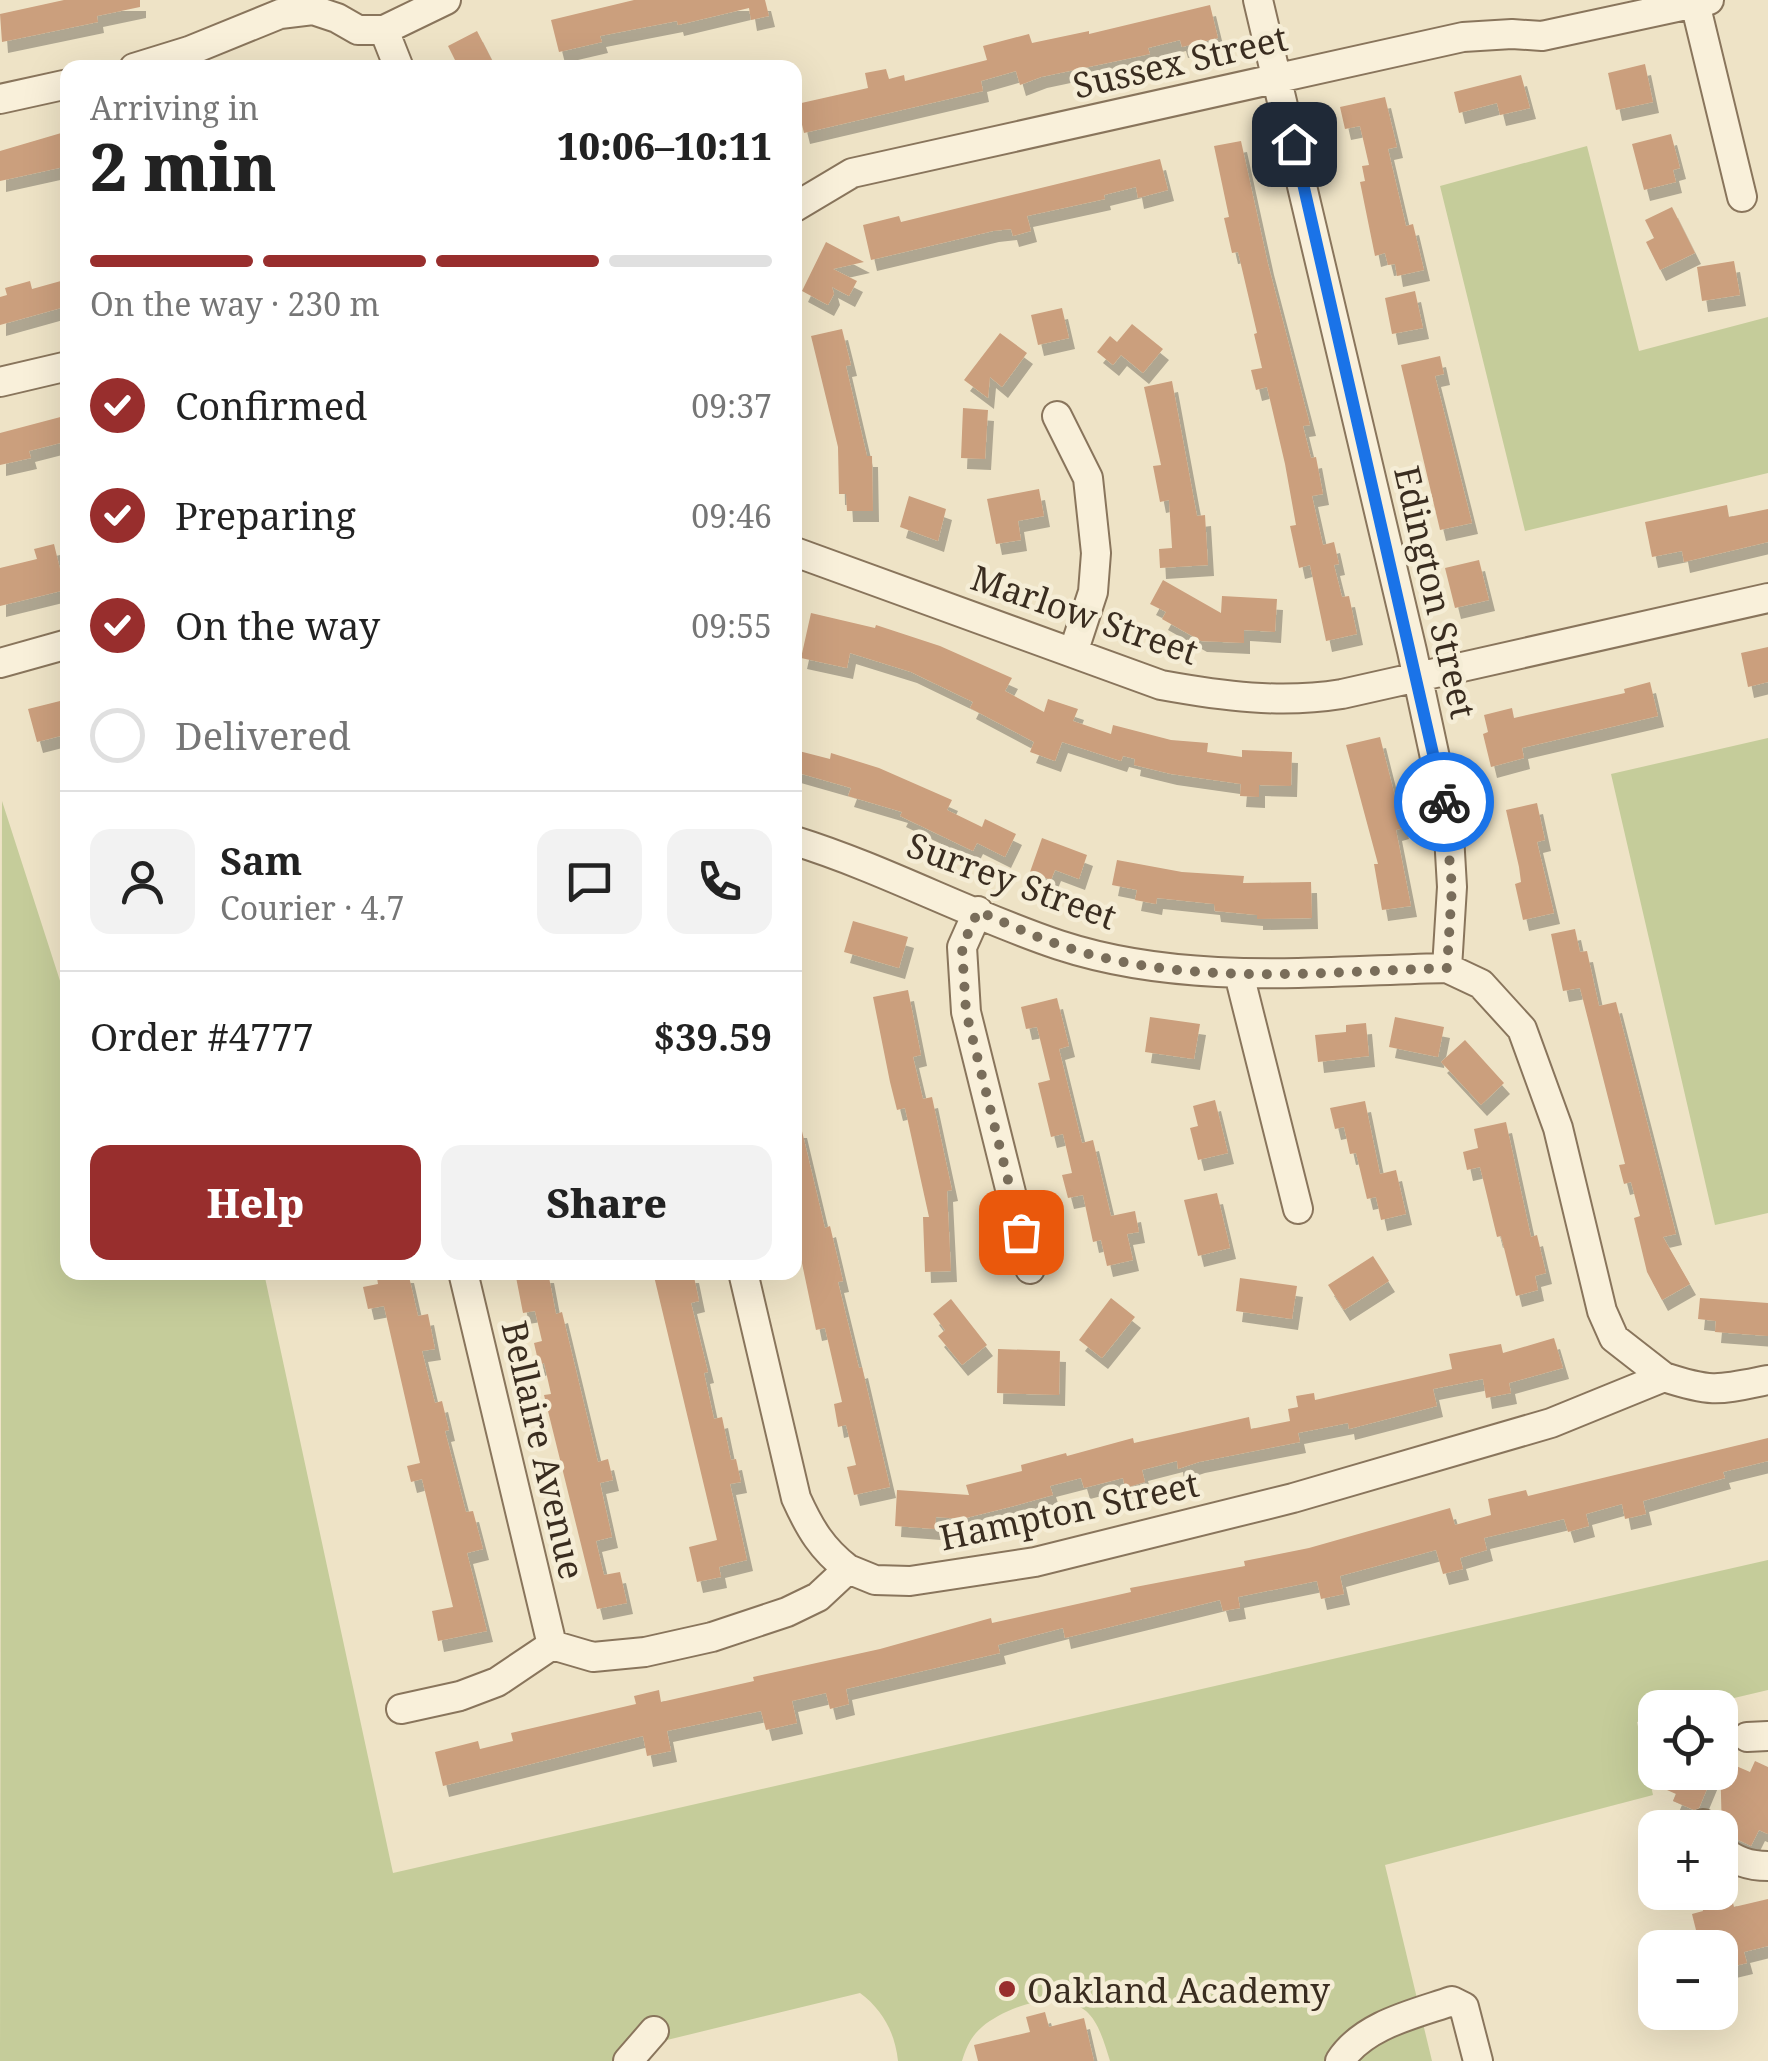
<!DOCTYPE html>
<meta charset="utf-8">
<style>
:root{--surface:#fff;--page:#f2f2f2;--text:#222;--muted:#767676;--line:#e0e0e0;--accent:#982e2d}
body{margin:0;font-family:"Noto Serif",serif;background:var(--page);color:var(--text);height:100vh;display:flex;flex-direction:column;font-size:38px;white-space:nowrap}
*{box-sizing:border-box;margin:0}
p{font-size:32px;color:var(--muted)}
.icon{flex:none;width:55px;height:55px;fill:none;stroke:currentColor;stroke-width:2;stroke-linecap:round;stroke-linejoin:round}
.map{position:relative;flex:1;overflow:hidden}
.sheet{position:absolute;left:60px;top:60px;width:742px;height:1220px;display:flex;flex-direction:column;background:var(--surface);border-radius:20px;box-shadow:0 10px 40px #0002}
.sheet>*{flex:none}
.controls{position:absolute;left:1638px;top:1690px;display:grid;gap:20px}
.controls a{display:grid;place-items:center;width:100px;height:100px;border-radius:20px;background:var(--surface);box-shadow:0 10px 40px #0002;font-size:50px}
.pin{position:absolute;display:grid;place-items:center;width:85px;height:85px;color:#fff;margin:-42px;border-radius:20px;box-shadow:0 5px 15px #0006}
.courier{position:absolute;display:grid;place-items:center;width:100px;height:100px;margin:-50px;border:8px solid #1a73e8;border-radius:50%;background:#fff;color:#222;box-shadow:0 2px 12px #0007}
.head em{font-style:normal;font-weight:800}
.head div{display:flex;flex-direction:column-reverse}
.head{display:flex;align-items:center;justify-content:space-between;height:170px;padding:0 30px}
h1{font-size:65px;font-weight:800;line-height:75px}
.bar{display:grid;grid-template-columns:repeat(4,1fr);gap:15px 10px;align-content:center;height:120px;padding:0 30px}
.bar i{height:12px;border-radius:8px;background:var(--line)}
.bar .active{background:var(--accent)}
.bar p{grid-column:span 4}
.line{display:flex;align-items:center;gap:25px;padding:0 30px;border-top:2px solid var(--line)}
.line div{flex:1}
.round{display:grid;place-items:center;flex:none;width:105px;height:105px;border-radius:20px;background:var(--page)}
ol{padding:0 30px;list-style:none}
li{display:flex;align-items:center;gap:30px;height:110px}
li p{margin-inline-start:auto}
li .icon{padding:10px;border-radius:50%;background:var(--accent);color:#fff;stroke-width:4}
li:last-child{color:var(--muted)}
li i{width:55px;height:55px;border:5px solid var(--line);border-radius:50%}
.action{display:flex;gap:20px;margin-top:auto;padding:20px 30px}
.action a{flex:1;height:115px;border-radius:20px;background:var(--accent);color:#fff;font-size:40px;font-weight:800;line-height:115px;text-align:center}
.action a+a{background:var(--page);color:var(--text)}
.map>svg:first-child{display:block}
.green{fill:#c5cc9a}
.building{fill:#cb9f7d;filter:url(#shadow)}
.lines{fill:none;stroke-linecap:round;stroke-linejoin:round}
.minor-casing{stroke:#89755c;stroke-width:32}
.minor{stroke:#f9f0da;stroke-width:28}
.done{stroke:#796d5a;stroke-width:10;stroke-dasharray:0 18}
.route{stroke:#1a73e8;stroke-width:12}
.poi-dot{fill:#982e2d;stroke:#f5edd6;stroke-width:4}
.labels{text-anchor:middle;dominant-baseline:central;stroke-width:9;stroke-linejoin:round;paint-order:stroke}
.street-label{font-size:35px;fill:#3a2d20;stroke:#f5edd6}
.poi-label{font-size:35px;fill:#3a2d20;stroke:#f5edd6;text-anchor:start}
</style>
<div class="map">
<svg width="1768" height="2061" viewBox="0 0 1768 2061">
<defs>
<filter id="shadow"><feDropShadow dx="6" dy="11" stdDeviation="0" flood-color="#0004"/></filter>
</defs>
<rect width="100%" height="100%" fill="#eee3c6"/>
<path class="green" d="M 1587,146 L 1639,351 L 1768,317 L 1768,473 L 1525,531 L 1440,186 Z
M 1768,738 L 1768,1213 L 1715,1225 L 1611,774 Z
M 2,801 L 62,987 L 67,991 L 68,1272 L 264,1273 L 393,1873 L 1768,1560 L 1768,1690 L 1696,1707 L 1655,1708 L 1655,1717 L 1637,1722 L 1653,1795 L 1385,1865 L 1432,2061 L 1110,2061 C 1105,2045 1099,2022 1086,2011 C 1058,1988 1006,2007 982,2027 C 971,2036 966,2048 962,2061 L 898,2061 C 895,2033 883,2010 860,1993 L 630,2049 L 632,2061 L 0,2061 Z"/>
<path class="building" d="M 64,0 L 140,0 L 140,7 L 97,16 L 98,22 L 2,42 L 0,14 Z
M 634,0 L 765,0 L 769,16 L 751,20 L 749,8 L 678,25 L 677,21 L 600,36 L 602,42 L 559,52 L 551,20 Z
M 1210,5 L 1218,38 L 1182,47 L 1180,40 L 1148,48 L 1150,54 L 1041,77 L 1020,85 L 1016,71 L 981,81 L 983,91 L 804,133 L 797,104 L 868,88 L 865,73 L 886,69 L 889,79 L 904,75 L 905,81 L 987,60 L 983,46 L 1029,34 L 1032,43 L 1089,31 L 1089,34 Z
M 477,31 L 496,68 L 459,68 L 448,46 Z
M 1645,64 L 1653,102 L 1616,110 L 1608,73 Z
M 1521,75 L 1530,108 L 1500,115 L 1497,103 L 1459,113 L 1454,92 Z
M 1385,97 L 1397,147 L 1388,149 L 1406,226 L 1413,224 L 1424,270 L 1397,276 L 1395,264 L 1388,265 L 1385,253 L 1375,256 L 1360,182 L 1365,181 L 1362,166 L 1369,165 L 1360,126 L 1345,129 L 1340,107 Z
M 68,131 L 68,166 L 0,181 L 0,151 Z
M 1671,134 L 1680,168 L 1673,170 L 1676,182 L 1644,190 L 1632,144 Z
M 1241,141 L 1268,264 L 1310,425 L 1303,426 L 1311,458 L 1316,457 L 1323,494 L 1312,496 L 1323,545 L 1334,542 L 1339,564 L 1334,565 L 1342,597 L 1349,596 L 1357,634 L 1326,641 L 1310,565 L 1299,568 L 1290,526 L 1296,525 L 1285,464 L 1267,387 L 1256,390 L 1251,370 L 1262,368 L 1254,334 L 1257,333 L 1238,252 L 1232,253 L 1224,218 L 1229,217 L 1214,146 Z
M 1160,159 L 1168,190 L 1138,198 L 1136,187 L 1104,195 L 1105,199 L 1027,216 L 1031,231 L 1013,236 L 1011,229 L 993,231 L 871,260 L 863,225 L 899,216 L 901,222 Z
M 1672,207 L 1695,253 L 1660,270 L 1646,242 L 1654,238 L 1645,220 Z
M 826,242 L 864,262 L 833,269 L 857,281 L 849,296 L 832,287 L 834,294 L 828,305 L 802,291 Z
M 1734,261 L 1740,295 L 1702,301 L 1697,267 Z
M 68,279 L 68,306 L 0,325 L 0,297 L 7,295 L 5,288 L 30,281 L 32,289 Z
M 1415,291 L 1423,328 L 1392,334 L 1385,298 Z
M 1062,308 L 1069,338 L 1038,345 L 1031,315 Z
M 1132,324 L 1163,349 L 1143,373 L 1121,355 L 1113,365 L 1097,352 L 1110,336 L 1117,342 Z
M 842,329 L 851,365 L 846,366 L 867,456 L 872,456 L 873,511 L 847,511 L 846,494 L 839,494 L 838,447 L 811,336 Z
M 1000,333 L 1027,353 L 1002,387 L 990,377 L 988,398 L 964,380 Z
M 1440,356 L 1444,374 L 1435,376 L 1472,523 L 1440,530 L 1401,365 Z
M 1172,381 L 1197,516 L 1205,515 L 1208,565 L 1160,568 L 1159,549 L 1172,548 L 1169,500 L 1160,502 L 1153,466 L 1161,465 L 1144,387 Z
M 963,408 L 988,410 L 985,459 L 961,458 Z
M 68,415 L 68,441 L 29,451 L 31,458 L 0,465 L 0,433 Z
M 1039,489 L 1044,516 L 1018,521 L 1021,540 L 996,544 L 987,499 Z
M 909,496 L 946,509 L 938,541 L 900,527 Z
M 1727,505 L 1729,517 L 1768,509 L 1768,542 L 1684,562 L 1682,551 L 1652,557 L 1645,522 Z
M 54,544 L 65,590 L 0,606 L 0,568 L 37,559 L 34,549 Z
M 1479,560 L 1489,600 L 1455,608 L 1445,568 Z
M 1163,580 L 1221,613 L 1222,596 L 1277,599 L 1275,632 L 1244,630 L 1244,643 L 1201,641 L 1162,619 L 1166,612 L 1150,604 Z
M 811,613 L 875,628 L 876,625 L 940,646 L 1012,678 L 1005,691 L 1044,712 L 1048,699 L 1078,709 L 1073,721 L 1111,734 L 1113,725 L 1171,740 L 1208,743 L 1207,752 L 1242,757 L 1242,750 L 1292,752 L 1291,786 L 1259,785 L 1259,797 L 1240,796 L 1241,784 L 1171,774 L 1134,765 L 1135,759 L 1123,756 L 1121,761 L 1062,742 L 1055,761 L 1030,752 L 1034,742 L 970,708 L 973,702 L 911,672 L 850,653 L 847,668 L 801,658 Z
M 1768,647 L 1768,682 L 1748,687 L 1741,653 Z
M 1650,682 L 1658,716 L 1522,748 L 1524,758 L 1491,767 L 1483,734 L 1488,732 L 1484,715 L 1512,708 L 1514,718 L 1625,693 L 1624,689 Z
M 68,699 L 68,734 L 37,742 L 28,709 Z
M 1380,737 L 1403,828 L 1396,830 L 1411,906 L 1382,910 L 1374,864 L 1378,864 L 1346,745 Z
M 795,750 L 830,759 L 831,753 L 879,768 L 952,800 L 947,810 L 982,827 L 985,819 L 1016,834 L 1005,857 L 977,843 L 973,851 L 900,816 L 902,812 L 848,796 L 851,788 L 795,772 Z
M 1537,803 L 1545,840 L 1537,842 L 1554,913 L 1523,920 L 1515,884 L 1521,882 L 1519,867 L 1506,810 Z
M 1042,838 L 1087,855 L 1079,879 L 1055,870 L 1051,880 L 1030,872 Z
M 1117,860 L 1182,872 L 1244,876 L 1243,883 L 1311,882 L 1312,918 L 1257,919 L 1257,915 L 1215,911 L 1214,904 L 1157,898 L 1156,904 L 1135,900 L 1137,890 L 1112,885 Z
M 853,921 L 908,937 L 899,968 L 844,952 Z
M 1575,929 L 1580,952 L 1587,951 L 1599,1006 L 1616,1002 L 1676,1234 L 1663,1237 L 1690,1284 L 1662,1300 L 1647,1272 L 1634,1218 L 1640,1216 L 1631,1182 L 1624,1184 L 1619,1165 L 1625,1164 L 1580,988 L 1563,991 L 1551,934 Z
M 908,990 L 921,1055 L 913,1057 L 923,1099 L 932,1097 L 952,1190 L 947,1191 L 951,1271 L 925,1272 L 923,1217 L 929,1217 L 905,1108 L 897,1110 L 890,1082 L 873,997 Z
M 1057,998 L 1069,1046 L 1059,1049 L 1082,1143 L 1093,1140 L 1111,1216 L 1135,1211 L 1139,1232 L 1127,1234 L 1133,1260 L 1107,1266 L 1101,1240 L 1093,1242 L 1083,1195 L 1068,1198 L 1062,1175 L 1072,1173 L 1063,1134 L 1051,1137 L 1038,1083 L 1050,1080 L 1037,1027 L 1026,1029 L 1021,1007 Z
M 1150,1017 L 1200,1024 L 1194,1059 L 1145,1052 Z
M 1395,1017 L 1444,1027 L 1438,1057 L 1389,1047 Z
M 1366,1023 L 1369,1056 L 1318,1062 L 1315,1035 L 1346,1032 L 1346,1025 Z
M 1465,1040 L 1504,1083 L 1481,1105 L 1441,1062 Z
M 1215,1100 L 1228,1153 L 1198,1160 L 1190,1128 L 1198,1126 L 1193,1106 Z
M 1365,1101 L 1380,1174 L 1396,1170 L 1406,1214 L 1381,1220 L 1376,1197 L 1367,1199 L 1356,1153 L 1350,1154 L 1344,1127 L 1335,1129 L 1330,1108 Z
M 1506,1122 L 1531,1237 L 1537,1235 L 1546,1273 L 1535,1276 L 1538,1290 L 1516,1296 L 1501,1236 L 1497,1237 L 1480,1167 L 1467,1170 L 1463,1152 L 1478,1148 L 1474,1129 Z
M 795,1127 L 801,1127 L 825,1228 L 830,1226 L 843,1281 L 838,1282 L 859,1368 L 862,1367 L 890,1487 L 854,1495 L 847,1467 L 856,1465 L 846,1425 L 838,1427 L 834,1404 L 842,1402 L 825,1328 L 816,1330 L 795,1230 Z
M 1217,1193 L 1230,1248 L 1198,1256 L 1184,1200 Z
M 1373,1256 L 1389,1281 L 1344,1310 L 1328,1285 Z
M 376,1272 L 408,1272 L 418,1316 L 428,1314 L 435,1349 L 422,1351 L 435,1403 L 442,1401 L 449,1430 L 445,1431 L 466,1512 L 473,1511 L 483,1549 L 467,1553 L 487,1631 L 438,1641 L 432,1611 L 453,1607 L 422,1479 L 411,1482 L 407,1466 L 420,1463 L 384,1306 L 368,1309 L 363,1287 L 378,1284 Z
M 515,1272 L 548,1272 L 556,1314 L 562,1312 L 598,1462 L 608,1459 L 613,1480 L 600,1483 L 612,1537 L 596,1541 L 604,1575 L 620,1572 L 627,1603 L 597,1609 L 544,1395 L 551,1394 L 544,1363 L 539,1365 L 534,1343 L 542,1341 L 535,1311 L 523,1313 Z
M 653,1272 L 693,1272 L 699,1301 L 691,1303 L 708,1372 L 704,1373 L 714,1419 L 722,1417 L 731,1460 L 736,1459 L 741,1482 L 730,1484 L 747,1560 L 719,1567 L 721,1577 L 697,1582 L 689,1547 L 717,1540 Z
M 1240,1278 L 1297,1286 L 1292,1319 L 1236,1311 Z
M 1111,1298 L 1135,1317 L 1102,1358 L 1079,1340 Z
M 1700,1298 L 1768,1303 L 1768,1336 L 1715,1332 L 1716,1321 L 1698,1319 Z
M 951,1299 L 987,1345 L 962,1365 L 938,1336 L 945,1330 L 933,1314 Z
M 1554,1338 L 1563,1368 L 1509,1383 L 1511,1393 L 1486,1398 L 1483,1379 L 1433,1389 L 1437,1406 L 1349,1429 L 1348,1423 L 1298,1433 L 1300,1442 L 1199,1462 L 1178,1469 L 1177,1461 L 1142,1470 L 1145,1482 L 1125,1488 L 1123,1478 L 1084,1488 L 1081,1478 L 1050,1486 L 1053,1495 L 1014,1506 L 962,1519 L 936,1517 L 935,1529 L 895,1526 L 897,1490 L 969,1495 L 966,1485 L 1022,1471 L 1021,1465 L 1066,1453 L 1067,1456 L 1133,1438 L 1134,1443 L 1249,1417 L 1251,1429 L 1290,1421 L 1288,1409 L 1298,1407 L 1296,1396 L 1314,1393 L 1315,1400 L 1452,1369 L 1449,1354 L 1501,1344 L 1503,1353 Z
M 998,1349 L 1060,1351 L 1059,1395 L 997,1393 Z
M 1768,1438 L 1768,1461 L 1723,1472 L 1725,1478 L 1643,1501 L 1646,1514 L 1625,1519 L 1622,1504 L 1586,1514 L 1589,1526 L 1568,1532 L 1564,1519 L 1484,1538 L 1487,1550 L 1460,1558 L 1463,1569 L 1443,1574 L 1436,1550 L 1340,1576 L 1344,1594 L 1321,1599 L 1317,1581 L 1238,1597 L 1240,1608 L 1223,1611 L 1220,1600 L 1065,1638 L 1063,1628 L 998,1645 L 1000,1653 L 846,1689 L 849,1704 L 830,1709 L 826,1693 L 792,1701 L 797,1723 L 766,1730 L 761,1711 L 667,1731 L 671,1751 L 647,1756 L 643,1736 L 443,1786 L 435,1752 L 478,1741 L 480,1749 L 513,1741 L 511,1733 L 636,1704 L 634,1696 L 659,1690 L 661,1702 L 754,1681 L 753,1677 L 880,1649 L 991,1618 L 992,1623 L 1131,1592 L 1130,1588 L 1245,1566 L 1244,1561 L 1309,1548 L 1450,1508 L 1455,1525 L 1491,1515 L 1488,1499 L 1526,1490 L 1528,1496 Z
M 1720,1759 L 1750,1772 L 1755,1761 L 1768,1767 L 1768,1834 L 1759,1830 L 1751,1846 L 1722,1832 Z
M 1674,1772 L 1714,1772 L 1699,1808 L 1694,1810 L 1673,1801 L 1676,1794 L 1667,1790 Z
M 1699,1892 L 1720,1892 L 1721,1898 L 1731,1895 L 1734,1907 L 1768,1899 L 1768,1946 L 1744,1952 L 1747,1963 L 1722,1969 L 1720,1948 L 1705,1948 L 1703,1937 L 1698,1938 L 1692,1914 L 1703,1911 Z
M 1045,2012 L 1049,2027 L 1084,2018 L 1094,2061 L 978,2061 L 974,2045 L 1030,2032 L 1026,2017 Z"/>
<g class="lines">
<g class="minor-casing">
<path id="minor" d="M 1258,0 L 1412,651 L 1448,818 L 1452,887 L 1447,968 L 1481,984 L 1522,1029 L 1558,1128 L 1602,1311 L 1614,1338 L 1664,1377
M 1695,3 L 1742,197
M 384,30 L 399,68
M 134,68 L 189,51 L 280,14 L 313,10 L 337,18 L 358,30 L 384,30 L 446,0
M 0,99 L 68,84
M 795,207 L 852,173 L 1463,37 L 1512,34 L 1542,36 L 1709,0
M 0,382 L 68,366
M 1057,416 L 1088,478 L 1096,553 L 1093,592 L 1073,653
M 795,552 L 1161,685 C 1222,696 1280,704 1342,694 L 1768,598
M 0,663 L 68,644
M 795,841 C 885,869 969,915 1059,945 C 1184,986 1318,971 1447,968
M 978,911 L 962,947 L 966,1012 L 1030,1269
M 1239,974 L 1298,1209
M 463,1272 L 552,1645
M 743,1272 L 796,1498 C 810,1529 822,1549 848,1569
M 401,1709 L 460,1696 L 497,1682 L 552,1645 L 593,1657 L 645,1652 L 712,1637 L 787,1612 L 818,1597 L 848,1569 L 875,1580 L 910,1581 L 1035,1562 L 1293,1498 L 1551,1423 L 1664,1377 C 1713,1393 1718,1390 1768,1380
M 1747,1737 L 1768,1736
M 1703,1824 L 1705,1828
M 1720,1849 C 1736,1861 1748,1866 1768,1866
M 628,2061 L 654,2031
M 1340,2061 C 1363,2025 1414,2014 1452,2001 L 1464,2007 L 1478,2061"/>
</g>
<use href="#minor" class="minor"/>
</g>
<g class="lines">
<path class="done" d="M 1021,1232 L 966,1012 L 962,947 L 978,911 C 1004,922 1030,935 1057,944 C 1180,988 1319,972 1447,968 L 1452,887 L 1444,802"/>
<path class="route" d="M 1294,144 L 1444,802"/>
</g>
<circle class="poi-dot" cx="1007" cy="1989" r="10"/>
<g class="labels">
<g class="street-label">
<text transform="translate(1180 61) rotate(-13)">Sussex Street</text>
<text transform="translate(1436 592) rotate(77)">Edington Street</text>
<text transform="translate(1085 614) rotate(19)">Marlow Street</text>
<text transform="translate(1012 880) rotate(20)">Surrey Street</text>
<text transform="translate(544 1450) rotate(77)">Bellaire Avenue</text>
<text transform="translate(1069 1510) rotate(-12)">Hampton Street</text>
</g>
<g class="poi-label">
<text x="1027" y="1989">Oakland Academy</text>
</g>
</g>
</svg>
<div class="controls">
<a><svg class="icon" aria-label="locate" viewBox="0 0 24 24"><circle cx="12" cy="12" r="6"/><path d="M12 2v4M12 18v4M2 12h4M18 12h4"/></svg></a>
<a>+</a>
<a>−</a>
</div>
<div class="pin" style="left:1021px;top:1232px;background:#ea580c"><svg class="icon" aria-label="bag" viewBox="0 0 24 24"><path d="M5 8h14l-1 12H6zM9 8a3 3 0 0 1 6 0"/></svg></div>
<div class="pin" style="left:1294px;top:144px;background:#1f2937"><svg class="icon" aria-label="home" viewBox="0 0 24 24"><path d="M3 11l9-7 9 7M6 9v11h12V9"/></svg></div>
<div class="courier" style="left:1444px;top:802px"><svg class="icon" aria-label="bike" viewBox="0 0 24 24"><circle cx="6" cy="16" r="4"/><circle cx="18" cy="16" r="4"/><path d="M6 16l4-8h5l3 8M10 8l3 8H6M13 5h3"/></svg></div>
<section class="sheet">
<div class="head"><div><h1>2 min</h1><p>Arriving in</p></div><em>10:06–10:11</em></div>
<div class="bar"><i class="active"></i><i class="active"></i><i class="active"></i><i></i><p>On the way · 230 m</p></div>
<ol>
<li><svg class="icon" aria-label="check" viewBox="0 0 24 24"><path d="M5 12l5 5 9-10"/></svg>Confirmed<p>09:37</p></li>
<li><svg class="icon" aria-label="check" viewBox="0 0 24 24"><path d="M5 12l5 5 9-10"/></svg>Preparing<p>09:46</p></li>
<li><svg class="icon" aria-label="check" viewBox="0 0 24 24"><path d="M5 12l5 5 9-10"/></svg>On the way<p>09:55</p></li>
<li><i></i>Delivered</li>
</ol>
<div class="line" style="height:180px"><a class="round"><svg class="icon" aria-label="person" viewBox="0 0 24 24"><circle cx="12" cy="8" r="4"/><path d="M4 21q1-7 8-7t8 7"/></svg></a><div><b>Sam</b><p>Courier · 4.7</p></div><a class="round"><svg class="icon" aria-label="chat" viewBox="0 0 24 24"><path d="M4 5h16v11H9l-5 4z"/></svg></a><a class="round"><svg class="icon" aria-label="phone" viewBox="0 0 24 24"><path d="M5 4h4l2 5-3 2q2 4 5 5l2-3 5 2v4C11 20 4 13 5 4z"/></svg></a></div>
<div class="line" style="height:130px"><div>Order #4777</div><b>$39.59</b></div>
<div class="action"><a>Help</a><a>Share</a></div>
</section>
</div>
